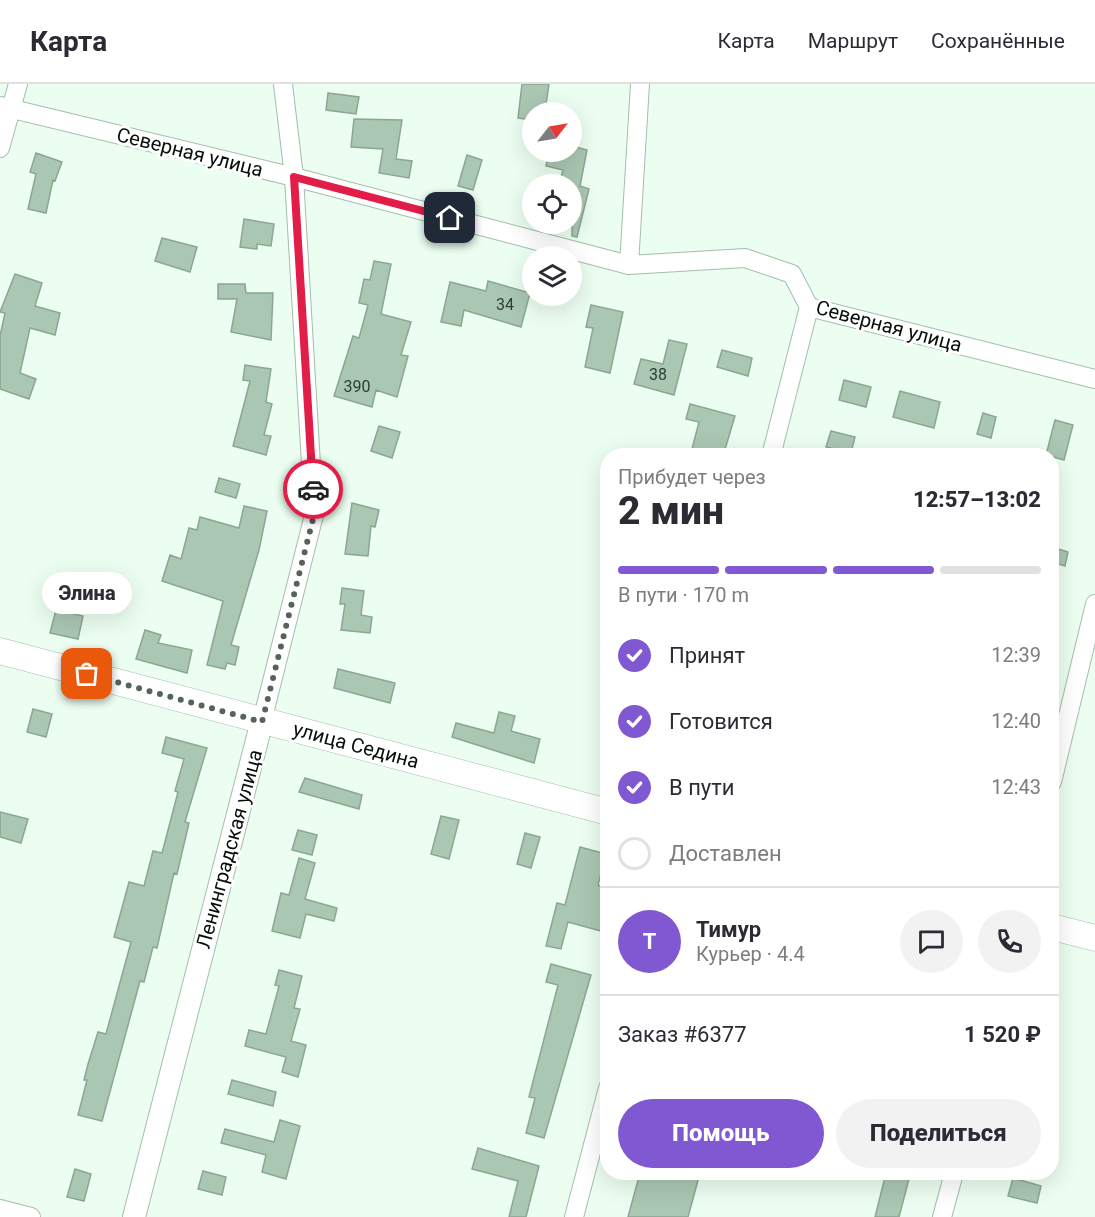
<!DOCTYPE html>
<html lang="ru">
<meta charset="utf-8">
<style>
:root{--surface:#fff;--page:#f2f2f3;--text:#2b2b33;--muted:#7c7c81;--line:#e1e1e2;--accent:#8059d2}
body{margin:0;font-family:Roboto,sans-serif;background:var(--page);color:var(--text);height:100vh;display:flex;flex-direction:column;font-size:22px;white-space:nowrap}
*{box-sizing:border-box;margin:0}
p{font-size:20px;color:var(--muted)}
.icon{flex:none;width:33px;height:33px;fill:none;stroke:currentColor;stroke-width:2;stroke-linecap:round;stroke-linejoin:round}
.map{position:relative;flex:1;overflow:hidden}
.drawer{position:absolute;left:600px;top:364px;width:459px;height:732px;display:flex;flex-direction:column;background:var(--surface);border-radius:24px;box-shadow:0 6px 24px #0002}
.drawer>*{flex:none}
.needle{width:39px;rotate:59deg}
.tools{position:absolute;left:522px;top:18px;display:grid;gap:12px}
.tools a{display:grid;place-items:center;width:60px;height:60px;border-radius:50%;background:var(--surface);box-shadow:0 6px 24px #0002;font-size:30px}
.pin{position:absolute;display:grid;place-items:center;width:51px;height:51px;color:#fff;margin:-26px;border-radius:12px;box-shadow:0 3px 9px #0006}
.courier{position:absolute;display:grid;place-items:center;width:60px;height:60px;margin:-30px;border:4px solid #e11d48;border-radius:50%;background:#fff;color:#222;box-shadow:0 2px 8px #0007}
.bubble{position:absolute;height:42px;border-radius:21px;background:var(--surface);box-shadow:0 6px 24px #0002;font-size:20px;font-weight:800;line-height:42px;text-align:center}
.summary em{font-style:normal;font-weight:800}
.summary div{display:flex;flex-direction:column-reverse}
.summary{display:flex;align-items:center;justify-content:space-between;height:102px;padding:0 18px}
h1{font-size:39px;font-weight:800;line-height:45px}
.bar{display:grid;grid-template-columns:repeat(4,1fr);gap:9px 6px;align-content:center;height:72px;padding:0 18px}
.bar i{height:8px;border-radius:4px;background:var(--line)}
.bar .on{background:var(--accent)}
.bar p{grid-column:span 4}
.line{display:flex;align-items:center;gap:15px;padding:0 18px;border-top:2px solid var(--line)}
.line div{flex:1}
.round{display:grid;place-items:center;flex:none;width:63px;height:63px;border-radius:32px;background:var(--page)}
ol{padding:0 18px;list-style:none}
li{display:flex;align-items:center;gap:18px;height:66px}
li p{margin-inline-start:auto}
li .icon{padding:6px;border-radius:50%;background:var(--accent);color:#fff;stroke-width:4}
li:last-child{color:var(--muted)}
li i{width:33px;height:33px;border:3px solid var(--line);border-radius:50%}
.button{display:flex;gap:12px;margin-top:auto;padding:12px 18px}
.button a{flex:1;height:69px;border-radius:36px;background:var(--accent);color:#fff;font-size:24px;font-weight:800;line-height:69px;text-align:center}
.button a+a{background:var(--page);color:var(--text)}
header{display:flex;align-items:center;gap:36px;box-sizing:border-box;height:84px;padding:0 30px;background:var(--surface);border-bottom:2px solid var(--line)}
header strong{font-size:28px}
nav{display:flex;gap:33px;margin-inline-start:auto;font-size:21px}
.map>svg:first-child{display:block}
.building{fill:#aac7b3;stroke:#8ba793;stroke-width:1.5}
.lines{fill:none;stroke-linecap:round;stroke-linejoin:round}
.minor-casing{stroke:#a2bfaa;stroke-width:20}
.tertiary-casing{stroke:#a2bfaa;stroke-width:24}
.secondary-casing{stroke:#a2bfaa;stroke-width:27}
.minor{stroke:#fff;stroke-width:18}
.tertiary{stroke:#fff;stroke-width:22}
.secondary{stroke:#fff;stroke-width:26}
.done{stroke:#56635a;stroke-width:6;stroke-dasharray:0 10.8}
.route{stroke:#e11d48;stroke-width:8}
.labels{text-anchor:middle;dominant-baseline:central;stroke-width:6;stroke-linejoin:round;paint-order:stroke}
.number-label{font-size:16px;fill:#2f3e34}
.street-label{font-size:20px;fill:#061009;stroke:#fff}
</style>
<header>
<strong>Карта</strong>
<nav><a>Карта</a><a>Маршрут</a><a>Сохранённые</a></nav>
</header>
<div class="map">
<svg width="1095" height="1133" viewBox="0 0 1095 1133">
<rect width="100%" height="100%" fill="#ecfef1"/>
<path class="building" d="M 522,0 L 549,0 L 545,28 L 532,28 L 532,36 L 518,34 Z
M 328,9 L 359,13 L 356,30 L 326,26 Z
M 354,35 L 402,36 L 396,75 L 412,77 L 409,94 L 379,89 L 383,65 L 351,63 Z
M 572,62 L 587,66 L 580,102 L 589,105 L 577,153 L 572,152 L 572,100 L 559,100 L 563,86 L 546,82 L 549,68 L 572,68 Z
M 36,69 L 62,78 L 55,97 L 53,96 L 46,129 L 28,125 L 36,90 L 30,88 Z
M 467,71 L 482,76 L 473,106 L 458,102 Z
M 244,135 L 274,140 L 271,162 L 257,160 L 257,165 L 240,163 Z
M 162,154 L 197,163 L 190,188 L 155,177 Z
M 374,177 L 391,180 L 381,230 L 411,238 L 401,271 L 408,272 L 397,313 L 376,306 L 372,323 L 334,312 L 353,252 L 359,254 L 368,221 L 359,219 L 364,195 L 370,196 Z
M 15,190 L 42,199 L 35,222 L 60,229 L 55,251 L 30,244 L 20,289 L 36,295 L 29,315 L 0,305 L 0,252 L 5,229 L 0,228 Z
M 488,197 L 530,209 L 521,243 L 464,226 L 461,242 L 441,238 L 450,198 L 486,207 Z
M 218,200 L 245,200 L 246,209 L 273,209 L 271,256 L 231,248 L 237,215 L 218,215 Z
M 591,221 L 623,228 L 610,289 L 585,283 L 593,244 L 586,243 Z
M 669,256 L 687,260 L 674,311 L 634,300 L 641,275 L 663,280 Z
M 722,266 L 752,274 L 748,292 L 717,283 Z
M 245,281 L 271,285 L 266,318 L 272,320 L 264,351 L 271,352 L 266,371 L 233,362 L 250,297 L 243,296 Z
M 844,296 L 871,303 L 866,323 L 839,316 Z
M 900,307 L 940,318 L 934,344 L 893,333 Z
M 690,320 L 735,332 L 723,372 L 692,365 L 699,338 L 686,335 Z
M 983,329 L 996,333 L 991,354 L 977,350 Z
M 1055,336 L 1073,341 L 1064,376 L 1046,371 Z
M 379,342 L 400,348 L 392,374 L 371,367 Z
M 831,347 L 855,353 L 851,369 L 826,363 Z
M 219,394 L 240,400 L 236,414 L 215,408 Z
M 352,419 L 379,426 L 375,443 L 371,442 L 368,472 L 345,470 Z
M 244,422 L 267,427 L 259,466 L 231,561 L 239,563 L 235,581 L 227,579 L 225,585 L 207,581 L 223,517 L 162,497 L 170,471 L 181,475 L 189,444 L 197,446 L 200,433 L 239,444 Z
M 1052,463 L 1068,468 L 1065,482 L 1052,478 Z
M 342,504 L 364,507 L 361,531 L 372,533 L 370,549 L 341,546 L 345,520 L 340,520 Z
M 56,526 L 83,532 L 78,555 L 50,549 Z
M 145,546 L 161,551 L 158,559 L 192,566 L 187,589 L 136,575 Z
M 338,585 L 395,599 L 390,619 L 334,604 Z
M 33,625 L 52,630 L 46,653 L 27,648 Z
M 499,628 L 515,632 L 511,647 L 540,655 L 534,679 L 452,653 L 456,639 L 494,649 Z
M 166,653 L 207,664 L 185,738 L 189,739 L 177,790 L 174,789 L 157,864 L 153,863 L 144,898 L 140,897 L 102,1037 L 78,1031 L 87,996 L 84,996 L 88,980 L 98,948 L 106,950 L 131,858 L 114,853 L 129,798 L 144,802 L 153,767 L 162,769 L 178,708 L 175,707 L 184,675 L 162,669 Z
M 305,694 L 362,711 L 359,725 L 299,708 Z
M 0,728 L 28,735 L 21,759 L 0,753 Z
M 441,732 L 459,736 L 449,775 L 431,770 Z
M 298,746 L 317,751 L 312,771 L 292,766 Z
M 525,749 L 540,753 L 531,784 L 517,780 Z
M 580,763 L 606,770 L 598,801 L 608,804 L 608,849 L 568,838 L 561,865 L 546,862 L 557,819 L 565,821 Z
M 299,774 L 315,779 L 305,815 L 337,824 L 334,837 L 306,830 L 300,854 L 272,847 L 281,809 L 289,811 Z
M 551,880 L 591,891 L 544,1054 L 526,1049 L 535,1014 L 529,1013 L 558,901 L 546,898 Z
M 279,886 L 302,892 L 294,924 L 300,925 L 291,957 L 306,961 L 298,993 L 282,988 L 286,973 L 245,962 L 249,946 L 266,950 L 279,902 L 275,901 Z
M 232,996 L 276,1008 L 273,1022 L 228,1010 Z
M 280,1036 L 300,1042 L 286,1095 L 262,1088 L 266,1071 L 221,1059 L 225,1045 L 274,1058 Z
M 478,1064 L 539,1082 L 526,1133 L 509,1133 L 518,1097 L 472,1085 Z
M 75,1085 L 91,1090 L 84,1117 L 67,1113 Z
M 203,1087 L 226,1093 L 222,1111 L 198,1105 Z
M 640,1089 L 700,1089 L 688,1133 L 628,1133 Z
M 886,1089 L 909,1095 L 899,1133 L 875,1133 Z
M 1013,1094 L 1041,1102 L 1037,1119 L 1008,1112 Z"/>
<g class="lines">
<g class="minor-casing">
<path id="minor" d="M 0,22 L 294,93 L 629,181 L 745,174 L 792,190 L 809,223 L 1095,295
M 0,64 L 18,0
M 629,181 L 640,0
M 771,372 L 809,223
M 262,637 L 314,431 L 294,93 L 283,0
M 1052,698 L 1095,520
M 0,1125 L 31,1133
M 574,1133 L 608,1004
M 942,1133 L 954,1089"/>
</g>
<g class="tertiary-casing">
<path id="tertiary" d="M 134,1133 L 262,637"/>
</g>
<g class="secondary-casing">
<path id="secondary" d="M 0,567 L 608,728
M 1052,843 L 1095,854"/>
</g>
<use href="#minor" class="minor"/>
<use href="#tertiary" class="tertiary"/>
<use href="#secondary" class="secondary"/>
</g>
<g class="lines">
<path class="done" d="M 87,590 L 262,638 L 314,431 L 313,405"/>
<path class="route" d="M 313,405 L 294,93 L 450,134"/>
</g>
<g class="labels">
<g class="number-label">
<text x="505" y="220">34</text>
<text x="658" y="290">38</text>
<text x="357" y="302">390</text>
</g>
<g class="street-label">
<text transform="translate(190 68) rotate(14)">Северная улица</text>
<text transform="translate(889 242) rotate(15)">Северная улица</text>
<text transform="translate(356 661) rotate(15)">улица Седина</text>
<text transform="translate(229 765) rotate(-75)">Ленинградская улица</text>
</g>
</g>
</svg>
<div class="tools">
<a><svg class="needle" viewBox="-14 -14 28 28"><path d="M0-13l5 13h-10z" fill="#e53935"/><path d="M0 13l5-13h-10z" fill="#7c7c81"/></svg></a>
<a><svg class="icon" aria-label="locate" viewBox="0 0 24 24"><circle cx="12" cy="12" r="6"/><path d="M12 2v4M12 18v4M2 12h4M18 12h4"/></svg></a>
<a><svg class="icon" aria-label="layers" viewBox="0 0 24 24"><path d="M12 4l9 5-9 5-9-5zM3 14l9 5 9-5"/></svg></a>
</div>
<div class="pin" style="left:87px;top:590px;background:#ea580c"><svg class="icon" aria-label="bag" viewBox="0 0 24 24"><path d="M5 8h14l-1 12H6zM9 8a3 3 0 0 1 6 0"/></svg></div>
<div class="pin" style="left:450px;top:134px;background:#1f2937"><svg class="icon" aria-label="home" viewBox="0 0 24 24"><path d="M3 11l9-7 9 7M6 9v11h12V9"/></svg></div>
<div class="courier" style="left:313px;top:405px"><svg class="icon" aria-label="car" viewBox="0 0 24 24"><path d="M5 17H2v-5l4-1 3-4h7l3 4 3 1v5h-3M9 17h6M6 11h13"/><circle cx="7" cy="17" r="2"/><circle cx="17" cy="17" r="2"/></svg></div>
<div class="bubble" style="left:42px;top:488px;width:90px">Элина</div>
<section class="drawer">
<div class="summary"><div><h1>2 мин</h1><p>Прибудет через</p></div><em>12:57–13:02</em></div>
<div class="bar"><i class="on"></i><i class="on"></i><i class="on"></i><i></i><p>В пути · 170 m</p></div>
<ol>
<li><svg class="icon" aria-label="check" viewBox="0 0 24 24"><path d="M5 12l5 5 9-10"/></svg>Принят<p>12:39</p></li>
<li><svg class="icon" aria-label="check" viewBox="0 0 24 24"><path d="M5 12l5 5 9-10"/></svg>Готовится<p>12:40</p></li>
<li><svg class="icon" aria-label="check" viewBox="0 0 24 24"><path d="M5 12l5 5 9-10"/></svg>В пути<p>12:43</p></li>
<li><i></i>Доставлен</li>
</ol>
<div class="line" style="height:108px"><b class="round" style="background:var(--accent);color:#fff">Т</b><div><b>Тимур</b><p>Курьер · 4.4</p></div><a class="round"><svg class="icon" aria-label="chat" viewBox="0 0 24 24"><path d="M4 5h16v11H9l-5 4z"/></svg></a><a class="round"><svg class="icon" aria-label="phone" viewBox="0 0 24 24"><path d="M5 4h4l2 5-3 2q2 4 5 5l2-3 5 2v4C11 20 4 13 5 4z"/></svg></a></div>
<div class="line" style="height:78px"><div>Заказ #6377</div><b>1 520 ₽</b></div>
<div class="button"><a>Помощь</a><a>Поделиться</a></div>
</section>
</div>
